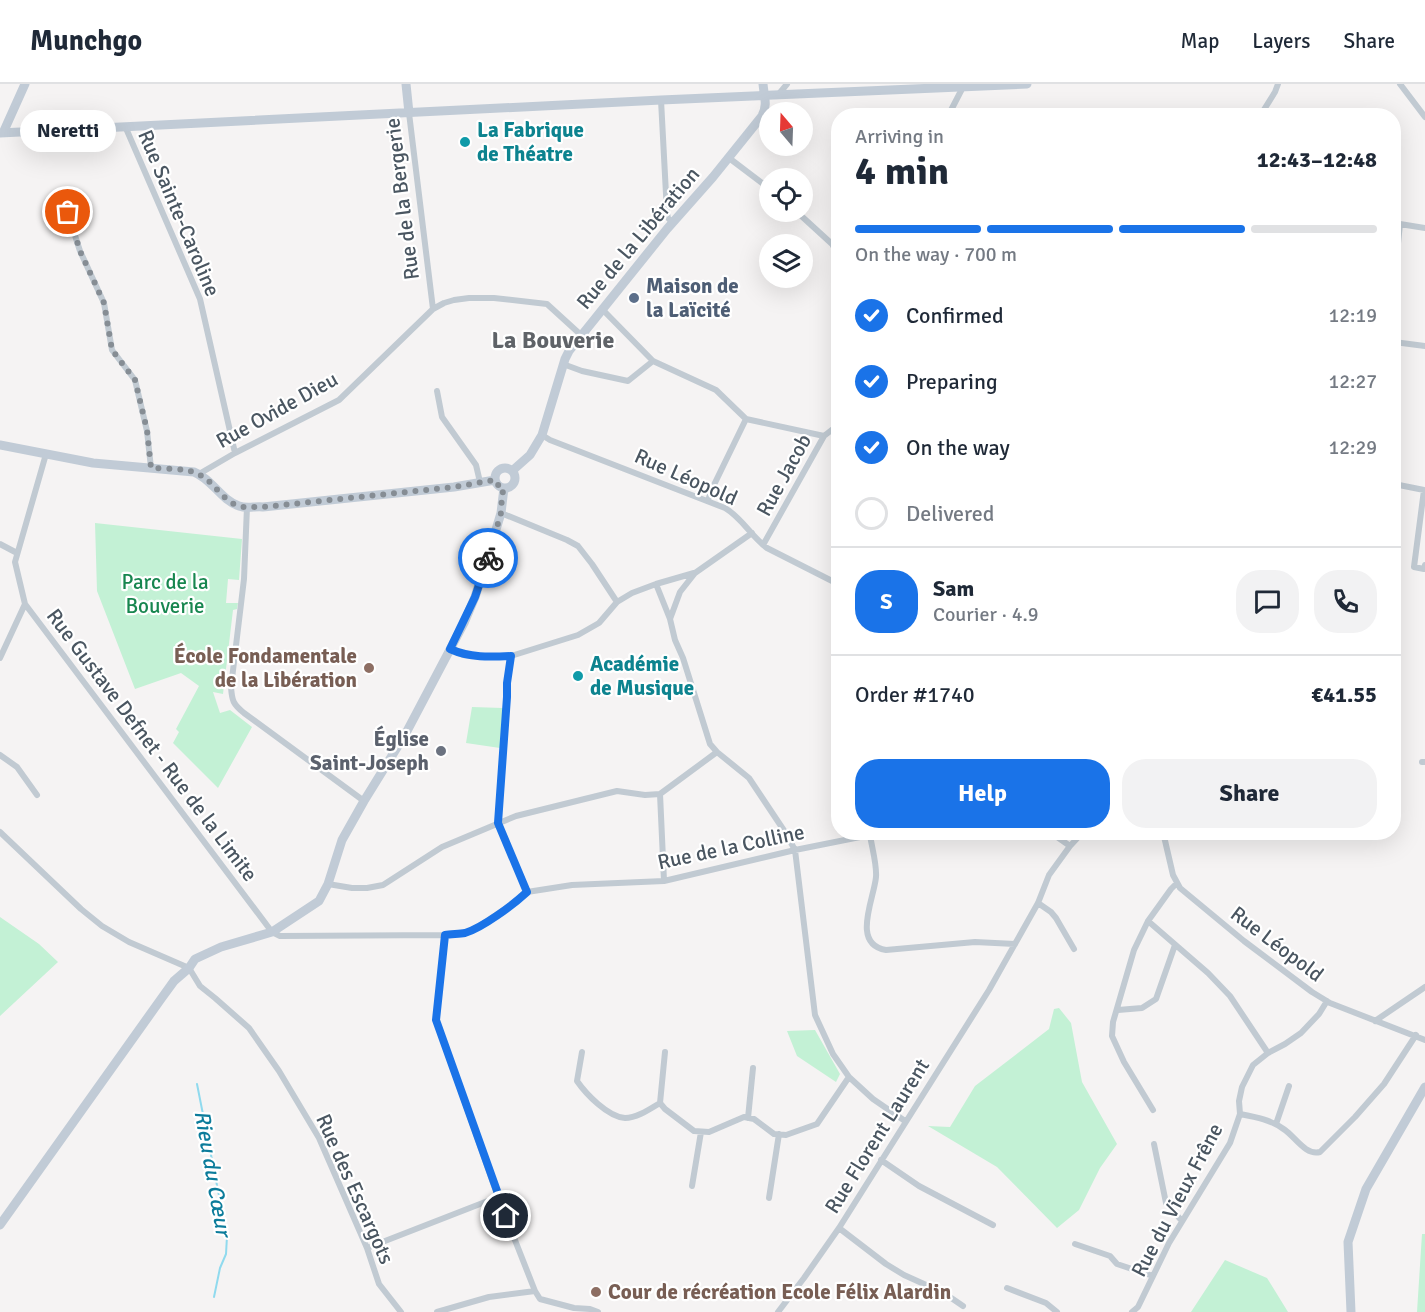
<!DOCTYPE html>
<meta charset="utf-8">
<style>
:root{--surface:#fff;--page:#f2f2f3;--text:#1f2937;--muted:#747a83;--line:#e0e1e3;--accent:#1a73e8}
body{margin:0;font-family:Signika,sans-serif;background:var(--page);color:var(--text);height:100vh;display:flex;flex-direction:column;font-size:22px;white-space:nowrap}
*{box-sizing:border-box;margin:0}
p{font-size:20px;color:var(--muted)}
.icon{flex:none;width:33px;height:33px;fill:none;stroke:currentColor;stroke-width:2;stroke-linecap:round;stroke-linejoin:round}
.map{position:relative;flex:1;overflow:hidden}
.details{position:absolute;left:831px;top:24px;width:570px;height:732px;display:flex;flex-direction:column;background:var(--surface);border-radius:24px;box-shadow:0 6px 24px #0002}
.details>*{flex:none}
.needle{width:39px;rotate:341deg}
.fabs{position:absolute;left:759px;top:18px;display:grid;gap:12px}
.fabs a{display:grid;place-items:center;width:54px;height:54px;border-radius:50%;background:var(--surface);box-shadow:0 6px 24px #0002;font-size:30px}
.pin{position:absolute;display:grid;place-items:center;width:51px;height:51px;color:#fff;margin:-26px;border:3px solid #fff;border-radius:50%;box-shadow:0 2px 6px #0007}
.courier{position:absolute;display:grid;place-items:center;width:60px;height:60px;margin:-30px;border:4px solid #1a73e8;border-radius:50%;background:#fff;color:#222;box-shadow:0 2px 8px #0007}
.bubble{position:absolute;height:42px;border-radius:21px;background:var(--surface);box-shadow:0 6px 24px #0002;font-size:20px;font-weight:800;line-height:42px;text-align:center}
.summary em{font-style:normal;font-weight:800}
.summary div{display:flex;flex-direction:column-reverse}
.summary{display:flex;align-items:center;justify-content:space-between;height:102px;padding:0 24px}
h1{font-size:39px;font-weight:800;line-height:45px}
.bar{display:grid;grid-template-columns:repeat(4,1fr);gap:9px 6px;align-content:center;height:72px;padding:0 24px}
.bar i{height:8px;border-radius:4px;background:var(--line)}
.bar .active{background:var(--accent)}
.bar p{grid-column:span 4}
.line{display:flex;align-items:center;gap:15px;padding:0 24px;border-top:2px solid var(--line)}
.line div{flex:1}
.round{display:grid;place-items:center;flex:none;width:63px;height:63px;border-radius:24px;background:var(--page)}
ol{padding:0 24px;list-style:none}
li{display:flex;align-items:center;gap:18px;height:66px}
li p{margin-inline-start:auto}
li .icon{padding:6px;border-radius:50%;background:var(--accent);color:#fff;stroke-width:4}
li:last-child{color:var(--muted)}
li i{width:33px;height:33px;border:3px solid var(--line);border-radius:50%}
.cta{display:flex;gap:12px;margin-top:auto;padding:12px 24px}
.cta a{flex:1;height:69px;border-radius:24px;background:var(--accent);color:#fff;font-size:24px;font-weight:800;line-height:69px;text-align:center}
.cta a+a{background:var(--page);color:var(--text)}
header{display:flex;align-items:center;gap:36px;box-sizing:border-box;height:84px;padding:0 30px;background:var(--surface);border-bottom:2px solid var(--line)}
header strong{font-size:28px}
nav{display:flex;gap:33px;margin-inline-start:auto;font-size:21px}
.map>svg:first-child{display:block}
.green{fill:#c3f1d5}
.lines{fill:none;stroke-linecap:round;stroke-linejoin:round}
.stream{stroke:#90daee;stroke-width:2}
.street{stroke:#c1cad2;stroke-width:6}
.secondary{stroke:#c1cbd6;stroke-width:9}
.done{stroke:#868d94;stroke-width:6;stroke-dasharray:0 10.8}
.route{stroke:#1a73e8;stroke-width:8}
.culture-dot{fill:#0f9aa8;stroke:#fff;stroke-width:2}
.service-dot{fill:#5c6f8a;stroke:#fff;stroke-width:2}
.education-dot{fill:#8d6e63;stroke:#fff;stroke-width:2}
.worship-dot{fill:#6b7280;stroke:#fff;stroke-width:2}
.labels{text-anchor:middle;dominant-baseline:central;stroke-width:4.5;stroke-linejoin:round;paint-order:stroke}
.culture-label{font-size:21px;font-weight:bold;fill:#0d838f;stroke:#fff;text-anchor:start}
.street-label{font-size:21px;fill:#4a5661;stroke:#fff}
.service-label{font-size:21px;font-weight:bold;fill:#4e5e75;stroke:#fff;text-anchor:start}
.park-label{font-size:21px;fill:#17864f;stroke:#fff}
.education-label{font-size:21px;font-weight:bold;fill:#785e54;stroke:#fff;text-anchor:end}
.worship-label{font-size:21px;font-weight:bold;fill:#5b616d;stroke:#fff;text-anchor:end}
.water-label{font-size:22px;font-style:italic;fill:#0c7c9b;stroke:#fff}
.quarter-label{font-size:24px;font-weight:bold;fill:#5f6368;stroke:#fff}
</style>
<header>
<strong>Munchgo</strong>
<nav><a>Map</a><a>Layers</a><a>Share</a></nav>
</header>
<div class="map">
<svg width="1425" height="1228" viewBox="0 0 1425 1228">
<rect width="100%" height="100%" fill="#f5f3f3"/>
<path class="green" d="M 95,439 L 242,455 L 239,496 L 228,495 L 226,519 L 238,519 L 237,525 L 233,526 L 223,610 L 213,608 L 220,629 L 230,626 L 252,643 L 218,704 L 173,659 L 179,648 L 176,645 L 199,602 L 181,589 L 135,605 L 97,507 Z
M 472,623 L 503,624 L 500,664 L 466,659 Z
M 0,833 L 39,860 L 58,878 L 0,932 Z
M 1059,924 L 1071,939 L 1082,998 L 1117,1060 L 1100,1084 L 1079,1126 L 1057,1144 L 997,1083 L 928,1042 L 950,1043 L 975,1002 L 1049,945 L 1054,925 Z
M 815,946 L 840,990 L 836,998 L 797,972 L 787,947 Z
M 1422,1150 L 1425,1150 L 1425,1228 L 1417,1228 Z
M 1225,1176 L 1267,1194 L 1288,1228 L 1191,1228 Z"/>
<g class="lines">
<path class="stream" d="M 197,1000 L 227,1152 L 226,1170 L 220,1184 L 214,1213"/>
<path class="street" d="M 1400,0 L 1425,33
M 778,11 L 787,0
M 661,16 L 667,129 L 668,134 L 672,138
M 409,29 L 433,225
M 948,32 L 963,3
M 1260,32 L 1275,8 L 1278,0
M 125,42 L 200,215 L 235,369
M 729,74 L 770,105
M 61,108 L 80,167 L 104,219 L 112,266 L 135,296 L 147,347 L 151,384
M 797,128 L 832,160 L 838,170
M 1394,199 L 1400,140 L 1425,144
M 602,225 L 653,277 L 716,306 L 746,335 L 824,352
M 1394,258 L 1425,262
M 563,280 L 582,287 L 628,297 L 653,277
M 437,307 L 442,333 L 476,381 L 480,398
M 542,351 L 550,356 L 725,424 C 742,434 751,452 767,464 L 838,500
M 46,370 L 15,478 L 25,520 L 272,848 L 280,852 L 445,851 L 466,849 L 481,841 L 517,817 L 527,808 L 572,801 L 664,797 L 795,766 L 885,748
M 199,390 L 235,369 L 339,316 L 433,225 L 444,219 L 454,216 L 469,214 L 494,214 L 547,220 L 581,251
M 1394,400 L 1424,406 L 1414,483 L 1424,485 L 1425,481
M 708,417 L 711,407 L 746,335
M 247,423 L 244,495 L 231,603 C 232,617 233,620 244,629 L 364,717
M 501,429 L 567,456 L 578,462 L 592,480 L 617,518
M 752,449 L 695,489 L 680,508 L 670,535 L 675,556 L 683,574 L 710,660 L 717,668 L 749,694 L 785,748 L 795,766 L 815,931 L 833,970 L 849,993 L 873,1015 L 905,1037
M 0,460 L 17,469
M 763,461 L 824,352 L 838,341
M 656,500 L 670,535
M 450,565 L 463,571 L 485,573 L 511,572 L 578,551 L 599,539 L 617,518 L 632,509 L 656,500 L 694,489
M 511,572 L 507,599 L 507,613 L 498,739 L 527,808
M 0,574 L 25,520
M 0,671 L 17,683 L 37,711
M 1422,678 L 1425,678
M 660,710 L 664,797
M 660,710 L 717,668
M 0,748 L 81,825 L 102,842 L 129,858 L 189,884 L 200,902 L 215,914 L 249,944 L 279,987 L 319,1054 L 367,1164 L 379,1200 L 401,1228
M 1050,748 L 1070,762
M 1163,748 L 1173,791 L 1180,804 L 1244,857 L 1312,908 L 1330,919 L 1425,956
M 1205,748 L 1205,749
M 870,751 C 872,764 877,781 876,793 C 874,815 851,860 886,866 L 975,858 L 1015,860
M 328,800 L 352,804 L 367,804 L 383,801 L 442,763 L 516,732 L 617,707 L 645,711 L 660,710
M 1038,819 L 1051,828 L 1056,834 L 1074,865
M 1148,837 L 1208,889 L 1230,912 L 1268,969
M 445,851 L 436,936 L 498,1113 L 535,1207 L 540,1215 L 574,1224 L 590,1225 L 598,1228
M 1118,926 L 1142,924 L 1156,915 L 1175,861
M 1375,937 L 1425,903
M 582,968 L 577,997 C 586,1010 608,1033 625,1034 C 637,1034 650,1025 660,1019 L 665,1025 L 694,1047 L 709,1048 L 744,1033 L 754,1035 L 774,1050 L 786,1051 L 817,1040 L 849,993
M 660,1019 L 665,968
M 1153,1026 L 1124,978 L 1112,952 L 1113,938 L 1134,866 L 1148,837 L 1171,805 L 1177,799
M 1240,1030 C 1256,1033 1272,1036 1285,1046 C 1295,1053 1306,1072 1320,1068 L 1355,1033 L 1384,1000 L 1416,951
M 748,1034 L 753,984
M 1276,1040 L 1289,1002
M 1154,1060 L 1166,1119 L 1182,1137
M 881,1076 L 919,1102 L 993,1141
M 692,1102 L 701,1048
M 769,1114 L 779,1050
M 839,1144 L 886,1180 L 904,1191 L 944,1209 L 963,1222
M 1075,1160 L 1110,1172 L 1117,1180 L 1153,1192
M 367,1164 L 498,1113
M 1007,1204 L 1046,1219 L 1057,1228
M 437,1228 L 489,1213 L 535,1207
M 778,1228 L 804,1194 L 839,1144 L 989,906 L 1038,819 L 1049,791 L 1070,762 L 1083,748
M 1132,1228 L 1138,1223 L 1169,1159 L 1230,1059 L 1240,1030 L 1239,1017 L 1242,1003 L 1253,981 L 1268,969 L 1285,960 L 1301,949 L 1319,930 L 1327,917"/>
<path class="secondary" d="M 406,0 L 409,29
M 0,49 L 661,16 L 1027,0
M 3,49 L 25,0
M 0,361 L 93,379 L 194,388 C 212,395 221,416 239,422 C 247,425 255,422 263,423 L 454,403 L 495,396
M495 394a10 10 0 1 1 20 0a10 10 0 1 1-20 0Z
M 512,387 L 530,371 L 542,351 L 565,275 L 569,267 L 667,145 L 713,93 L 762,32 C 768,21 764,12 763,0
M 0,1141 L 161,915 L 174,897 L 189,884 L 195,875 L 221,863 L 272,848 L 319,817 L 328,800 L 342,756 L 364,717 L 406,649 L 464,539 L 475,513 L 485,482 L 501,429 L 504,404
M 1351,1228 L 1348,1158 L 1366,1105 L 1425,1003"/>
</g>
<g class="lines">
<path class="done" d="M 68,128 L 80,167 L 104,219 L 112,266 L 135,296 L 147,346 L 151,384 C 165,385 187,384 198,390 C 214,397 222,417 239,422 C 247,425 255,422 263,423 L 454,403 L 495,396 L 498,401 L 504,404 L 502,411 L 501,429 L 488,474"/>
<path class="route" d="M 488,474 L 475,513 L 450,565 C 470,574 490,573 511,572 L 507,599 L 507,613 L 498,739 L 527,808 C 513,821 482,844 465,849 C 459,850 451,850 445,851 L 436,936 L 506,1132"/>
</g>
<g class="culture-dot">
<circle cx="465" cy="58" r="6"/>
<circle cx="578" cy="592" r="6"/>
</g>
<circle class="service-dot" cx="634" cy="214" r="6"/>
<g class="education-dot">
<circle cx="369" cy="584" r="6"/>
<circle cx="596" cy="1208" r="6"/>
</g>
<circle class="worship-dot" cx="441" cy="667" r="6"/>
<g class="labels">
<g class="culture-label">
<text x="477" y="46">La Fabrique<tspan x="477" dy="24">de Théatre</tspan></text>
<text x="590" y="580">Académie<tspan x="590" dy="24">de Musique</tspan></text>
</g>
<g class="street-label">
<text transform="translate(402 115) rotate(-97)">Rue de la Bergerie</text>
<text transform="translate(179 129) rotate(67)">Rue Sainte-Caroline</text>
<text transform="translate(638 154) rotate(-50)">Rue de la Libération</text>
<text transform="translate(277 326) rotate(-29)">Rue Ovide Dieu</text>
<text transform="translate(784 391) rotate(-61)">Rue Jacob</text>
<text transform="translate(686 393) rotate(24)">Rue Léopold</text>
<text transform="translate(152 661) rotate(53)">Rue Gustave Defnet - Rue de la Limite</text>
<text transform="translate(731 763) rotate(-12)">Rue de la Colline</text>
<text transform="translate(1277 860) rotate(37)">Rue Léopold</text>
<text transform="translate(877 1052) rotate(-58)">Rue Florent Laurent</text>
<text transform="translate(355 1105) rotate(66)">Rue des Escargots</text>
<text transform="translate(1177 1116) rotate(-62)">Rue du Vieux Frêne</text>
</g>
<g class="service-label">
<text x="646" y="202">Maison de<tspan x="646" dy="24">la Laïcité</tspan></text>
</g>
<g class="park-label">
<text x="165" y="498">Parc de la<tspan x="165" dy="24">Bouverie</tspan></text>
</g>
<g class="education-label">
<text x="357" y="572">École Fondamentale<tspan x="357" dy="24">de la Libération</tspan></text>
<text x="608" y="1208" text-anchor="start">Cour de récréation Ecole Félix Alardin</text>
</g>
<g class="worship-label">
<text x="429" y="655">Église<tspan x="429" dy="24">Saint-Joseph</tspan></text>
</g>
<g class="water-label">
<text transform="translate(213 1089) rotate(80)">Rieu du Cœur</text>
</g>
<g class="quarter-label">
<text x="553" y="256">La Bouverie</text>
</g>
</g>
</svg>
<div class="fabs">
<a><svg class="needle" viewBox="-14 -14 28 28"><path d="M0-13l5 13h-10z" fill="#e53935"/><path d="M0 13l5-13h-10z" fill="#747a83"/></svg></a>
<a><svg class="icon" aria-label="locate" viewBox="0 0 24 24"><circle cx="12" cy="12" r="6"/><path d="M12 2v4M12 18v4M2 12h4M18 12h4"/></svg></a>
<a><svg class="icon" aria-label="layers" viewBox="0 0 24 24"><path d="M12 4l9 5-9 5-9-5zM3 14l9 5 9-5"/></svg></a>
</div>
<div class="pin" style="left:68px;top:128px;background:#ea580c"><svg class="icon" aria-label="bag" viewBox="0 0 24 24"><path d="M5 8h14l-1 12H6zM9 8a3 3 0 0 1 6 0"/></svg></div>
<div class="pin" style="left:506px;top:1132px;background:#1f2937"><svg class="icon" aria-label="home" viewBox="0 0 24 24"><path d="M3 11l9-7 9 7M6 9v11h12V9"/></svg></div>
<div class="courier" style="left:488px;top:474px"><svg class="icon" aria-label="bike" viewBox="0 0 24 24"><circle cx="6" cy="16" r="4"/><circle cx="18" cy="16" r="4"/><path d="M6 16l4-8h5l3 8M10 8l3 8H6M13 5h3"/></svg></div>
<div class="bubble" style="left:20px;top:26px;width:96px">Neretti</div>
<section class="details">
<div class="summary"><div><h1>4 min</h1><p>Arriving in</p></div><em>12:43–12:48</em></div>
<div class="bar"><i class="active"></i><i class="active"></i><i class="active"></i><i></i><p>On the way · 700 m</p></div>
<ol>
<li><svg class="icon" aria-label="check" viewBox="0 0 24 24"><path d="M5 12l5 5 9-10"/></svg>Confirmed<p>12:19</p></li>
<li><svg class="icon" aria-label="check" viewBox="0 0 24 24"><path d="M5 12l5 5 9-10"/></svg>Preparing<p>12:27</p></li>
<li><svg class="icon" aria-label="check" viewBox="0 0 24 24"><path d="M5 12l5 5 9-10"/></svg>On the way<p>12:29</p></li>
<li><i></i>Delivered</li>
</ol>
<div class="line" style="height:108px"><b class="round" style="background:var(--accent);color:#fff">S</b><div><b>Sam</b><p>Courier · 4.9</p></div><a class="round"><svg class="icon" aria-label="chat" viewBox="0 0 24 24"><path d="M4 5h16v11H9l-5 4z"/></svg></a><a class="round"><svg class="icon" aria-label="phone" viewBox="0 0 24 24"><path d="M5 4h4l2 5-3 2q2 4 5 5l2-3 5 2v4C11 20 4 13 5 4z"/></svg></a></div>
<div class="line" style="height:78px"><div>Order #1740</div><b>€41.55</b></div>
<div class="cta"><a>Help</a><a>Share</a></div>
</section>
</div>
